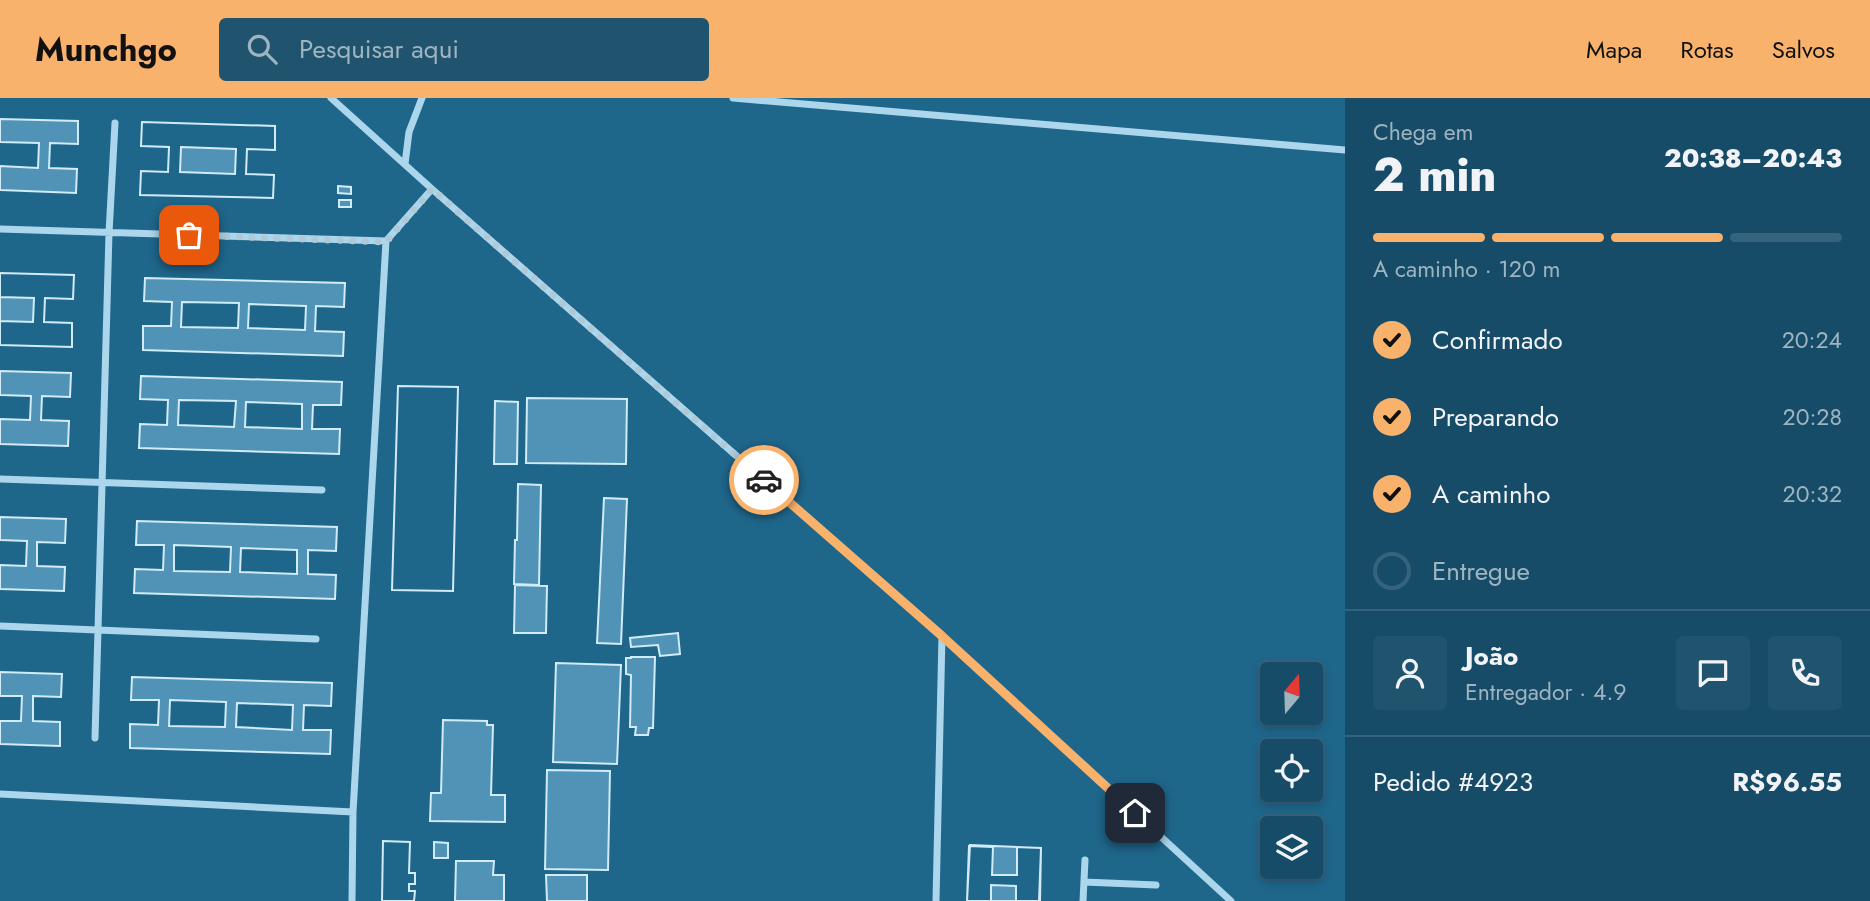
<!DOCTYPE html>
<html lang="pt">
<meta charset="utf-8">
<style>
:root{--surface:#174c68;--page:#20536e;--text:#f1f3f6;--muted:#9eb4c0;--line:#36637c;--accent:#f9b26c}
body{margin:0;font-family:Jost,sans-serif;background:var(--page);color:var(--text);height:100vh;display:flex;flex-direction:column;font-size:26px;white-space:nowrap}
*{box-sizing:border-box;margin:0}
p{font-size:23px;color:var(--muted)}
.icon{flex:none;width:38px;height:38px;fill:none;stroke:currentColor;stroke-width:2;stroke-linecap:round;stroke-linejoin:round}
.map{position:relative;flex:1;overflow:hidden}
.details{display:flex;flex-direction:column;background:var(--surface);width:525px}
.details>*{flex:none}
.needle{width:46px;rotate:19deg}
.controls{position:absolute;left:1260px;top:564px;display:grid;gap:14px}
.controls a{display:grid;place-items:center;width:63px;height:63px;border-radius:7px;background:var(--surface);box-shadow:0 4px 10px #0003,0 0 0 2px var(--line);font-size:35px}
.pin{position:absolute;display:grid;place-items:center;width:60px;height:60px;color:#fff;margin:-30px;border-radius:14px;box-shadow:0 4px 10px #0006}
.courier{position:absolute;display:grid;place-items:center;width:70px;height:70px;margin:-35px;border:5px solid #f9b26c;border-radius:50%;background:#fff;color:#222;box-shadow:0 2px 9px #0007}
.headline em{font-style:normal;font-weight:800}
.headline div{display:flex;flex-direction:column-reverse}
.headline{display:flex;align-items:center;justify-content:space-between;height:119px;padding:0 28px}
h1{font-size:46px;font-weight:800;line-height:52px}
.bar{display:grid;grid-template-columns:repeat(4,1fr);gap:10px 7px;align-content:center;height:84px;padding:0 28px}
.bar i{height:9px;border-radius:5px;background:var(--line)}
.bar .selected{background:var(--accent)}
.bar p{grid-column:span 4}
.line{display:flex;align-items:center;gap:18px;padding:0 28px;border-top:2px solid var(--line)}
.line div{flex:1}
.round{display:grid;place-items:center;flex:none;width:74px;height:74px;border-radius:7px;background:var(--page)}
ol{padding:0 28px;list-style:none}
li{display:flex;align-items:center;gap:21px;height:77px}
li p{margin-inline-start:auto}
li .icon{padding:7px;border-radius:50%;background:var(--accent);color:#111;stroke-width:4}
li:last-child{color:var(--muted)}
li i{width:38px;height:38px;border:4px solid var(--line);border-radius:50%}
header{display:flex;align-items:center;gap:42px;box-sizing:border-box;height:98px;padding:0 35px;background:var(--accent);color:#111}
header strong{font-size:33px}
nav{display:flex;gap:38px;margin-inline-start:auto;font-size:24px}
.search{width:490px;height:63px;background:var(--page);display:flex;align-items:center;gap:18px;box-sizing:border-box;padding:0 24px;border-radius:7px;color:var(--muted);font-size:26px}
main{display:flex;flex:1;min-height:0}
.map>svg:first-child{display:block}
.building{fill:#5093b7;stroke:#d1ebf8;stroke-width:2;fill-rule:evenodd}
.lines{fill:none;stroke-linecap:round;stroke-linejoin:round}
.street{stroke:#acd6ec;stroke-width:7}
.done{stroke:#b1c9d6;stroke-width:7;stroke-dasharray:0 12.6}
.route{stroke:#f9b26c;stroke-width:9}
</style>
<header>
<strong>Munchgo</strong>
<div class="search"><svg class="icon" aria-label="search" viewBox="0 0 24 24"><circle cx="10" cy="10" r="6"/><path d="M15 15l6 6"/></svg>Pesquisar aqui</div>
<nav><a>Mapa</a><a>Rotas</a><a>Salvos</a></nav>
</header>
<main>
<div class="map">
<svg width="1345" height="803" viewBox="0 0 1345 803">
<rect width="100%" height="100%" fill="#1f668b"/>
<path class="building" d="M 0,21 L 78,23 L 78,46 L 50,45 L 49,70 L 77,71 L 76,95 L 0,92 L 0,68 L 38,70 L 39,45 L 0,44 Z
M 142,24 L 275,28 L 275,52 L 247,51 L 246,76 L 274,77 L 273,100 L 140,97 L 141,73 L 168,74 L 169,49 L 141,48 ZM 181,49 L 236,51 L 235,76 L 180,74 Z
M 142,24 L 275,28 L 275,52 L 247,51 L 246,76 L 274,77 L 273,100 L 140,97 L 141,73 L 168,74 L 169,49 L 141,48 Z
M 338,88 L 351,89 L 351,96 L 338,95 Z
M 339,102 L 351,102 L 351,109 L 339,109 Z
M 0,175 L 74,177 L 73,201 L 45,200 L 44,224 L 72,225 L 72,249 L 0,247 L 0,223 L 33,224 L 34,200 L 0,199 Z
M 0,175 L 74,177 L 73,201 L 45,200 L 44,224 L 72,225 L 72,249 L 0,247 Z
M 145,180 L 345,185 L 344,209 L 316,208 L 315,233 L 344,234 L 343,258 L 143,252 L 143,228 L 171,228 L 172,204 L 144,203 ZM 182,204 L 239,205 L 238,230 L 181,229 ZM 249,206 L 306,208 L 305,232 L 248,230 Z
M 0,273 L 71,275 L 70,299 L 42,298 L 41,322 L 69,323 L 68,348 L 0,346 L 0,321 L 30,322 L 31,298 L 0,297 Z
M 141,278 L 342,284 L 341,307 L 313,307 L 312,331 L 340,331 L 339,356 L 139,350 L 140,326 L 167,327 L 168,302 L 140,301 ZM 179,302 L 236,303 L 234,329 L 178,327 ZM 246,304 L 302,306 L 302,331 L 245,329 Z
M 398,288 L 458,289 L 453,493 L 392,492 Z
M 398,288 L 458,289 L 453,493 L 392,492 Z
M 527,300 L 627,301 L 626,366 L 526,365 Z
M 495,303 L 518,304 L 517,366 L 494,366 Z
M 518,386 L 541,387 L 539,487 L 514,486 L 515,442 L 517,442 Z
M 604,400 L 627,401 L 621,546 L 597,545 Z
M 0,419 L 66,421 L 65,445 L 37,444 L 37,468 L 65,469 L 64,493 L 0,491 L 0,467 L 26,468 L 27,443 L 0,442 Z
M 137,423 L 337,429 L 336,453 L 308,452 L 308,476 L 336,477 L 335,501 L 134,495 L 135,471 L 163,472 L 164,447 L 136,447 ZM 174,447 L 231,449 L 230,474 L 174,473 ZM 241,450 L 297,452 L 297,476 L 240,474 Z
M 515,487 L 547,488 L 546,535 L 514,535 Z
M 678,535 L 680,556 L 660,558 L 658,547 L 631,549 L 630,540 Z
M 631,559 L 655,559 L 653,630 L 649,630 L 648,637 L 635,637 L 636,629 L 630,629 L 631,577 L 626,576 L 626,560 L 631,560 Z
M 556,565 L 621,567 L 617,666 L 553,664 Z
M 0,574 L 62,576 L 61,599 L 33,598 L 33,623 L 60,624 L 60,648 L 0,646 L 0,623 L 21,623 L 22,598 L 0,598 Z
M 132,579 L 332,585 L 331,608 L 304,607 L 303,632 L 331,632 L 330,656 L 130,650 L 130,626 L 158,627 L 159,602 L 131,602 ZM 170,602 L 226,604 L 225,629 L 169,628 ZM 237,605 L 293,607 L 292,632 L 236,629 Z
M 443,622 L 487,623 L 487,627 L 493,627 L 491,697 L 505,697 L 505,724 L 430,723 L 431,695 L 441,695 Z
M 547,672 L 610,673 L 608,772 L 545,771 Z
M 383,743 L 410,744 L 409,775 L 415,775 L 415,786 L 409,786 L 409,793 L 415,793 L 414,803 L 382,803 Z
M 383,743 L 410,744 L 409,775 L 415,775 L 415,786 L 409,786 L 409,793 L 415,793 L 414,803 L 382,803 Z
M 434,744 L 448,745 L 448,760 L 434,760 Z
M 970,747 L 1041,750 L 1039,803 L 967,803 Z
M 969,748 L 993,749 L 992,777 L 1017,777 L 1017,749 L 1041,750 L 1040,803 L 1016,803 L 1016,788 L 991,787 L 991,803 L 967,803 Z
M 456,763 L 494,763 L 493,777 L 504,777 L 504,803 L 455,803 Z
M 546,777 L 587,777 L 587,803 L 547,803 Z"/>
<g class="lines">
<path class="street" d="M 331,0 L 432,91 L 942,538 L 1231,803
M 733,0 L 1345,52
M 405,66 L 409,34 L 422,0
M 0,131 L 386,143
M 0,381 L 322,392
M 0,528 L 316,541
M 95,640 L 109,135 L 115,25
M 0,696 L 353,714
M 1084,784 L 1156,787
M 352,803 L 353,714 L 386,143 L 432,91
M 936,803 L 942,538
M 1083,803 L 1085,762"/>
</g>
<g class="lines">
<path class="done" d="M 189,137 L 386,144 L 432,91 L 764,382"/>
<path class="route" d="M 764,382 L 942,538 L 1135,715"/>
</g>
</svg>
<div class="controls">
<a><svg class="needle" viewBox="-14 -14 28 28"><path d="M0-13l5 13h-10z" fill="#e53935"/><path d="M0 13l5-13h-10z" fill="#9eb4c0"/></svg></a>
<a><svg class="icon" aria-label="locate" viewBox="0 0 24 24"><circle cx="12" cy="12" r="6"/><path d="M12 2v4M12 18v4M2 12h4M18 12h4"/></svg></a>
<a><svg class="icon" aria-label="layers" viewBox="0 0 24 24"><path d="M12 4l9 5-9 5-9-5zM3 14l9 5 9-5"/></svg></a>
</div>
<div class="pin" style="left:189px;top:137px;background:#ea580c"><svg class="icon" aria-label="bag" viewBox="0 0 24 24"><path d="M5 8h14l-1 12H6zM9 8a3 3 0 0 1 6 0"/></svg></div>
<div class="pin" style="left:1135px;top:715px;background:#1f2937"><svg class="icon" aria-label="home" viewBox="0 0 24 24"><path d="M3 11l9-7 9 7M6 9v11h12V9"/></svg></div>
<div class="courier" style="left:764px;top:382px"><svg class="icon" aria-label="car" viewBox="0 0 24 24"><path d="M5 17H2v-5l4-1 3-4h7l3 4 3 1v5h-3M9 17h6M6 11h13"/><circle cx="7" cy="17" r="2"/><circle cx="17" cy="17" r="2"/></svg></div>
</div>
<section class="details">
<div class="headline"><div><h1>2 min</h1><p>Chega em</p></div><em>20:38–20:43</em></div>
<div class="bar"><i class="selected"></i><i class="selected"></i><i class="selected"></i><i></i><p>A caminho · 120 m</p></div>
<ol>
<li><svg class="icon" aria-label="check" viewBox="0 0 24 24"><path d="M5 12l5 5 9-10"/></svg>Confirmado<p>20:24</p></li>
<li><svg class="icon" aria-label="check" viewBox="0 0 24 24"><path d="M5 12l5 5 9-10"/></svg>Preparando<p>20:28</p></li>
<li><svg class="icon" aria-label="check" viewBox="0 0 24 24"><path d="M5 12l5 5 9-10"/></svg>A caminho<p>20:32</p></li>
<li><i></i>Entregue</li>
</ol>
<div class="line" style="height:126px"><a class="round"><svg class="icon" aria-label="person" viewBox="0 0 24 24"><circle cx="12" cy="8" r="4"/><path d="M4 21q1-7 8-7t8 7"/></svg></a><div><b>João</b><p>Entregador · 4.9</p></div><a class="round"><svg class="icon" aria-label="chat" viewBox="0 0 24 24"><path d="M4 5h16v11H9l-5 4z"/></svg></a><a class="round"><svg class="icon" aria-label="phone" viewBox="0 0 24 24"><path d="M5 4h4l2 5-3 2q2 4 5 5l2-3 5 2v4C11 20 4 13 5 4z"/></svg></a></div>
<div class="line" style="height:91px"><div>Pedido #4923</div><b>R$96.55</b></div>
</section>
</main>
